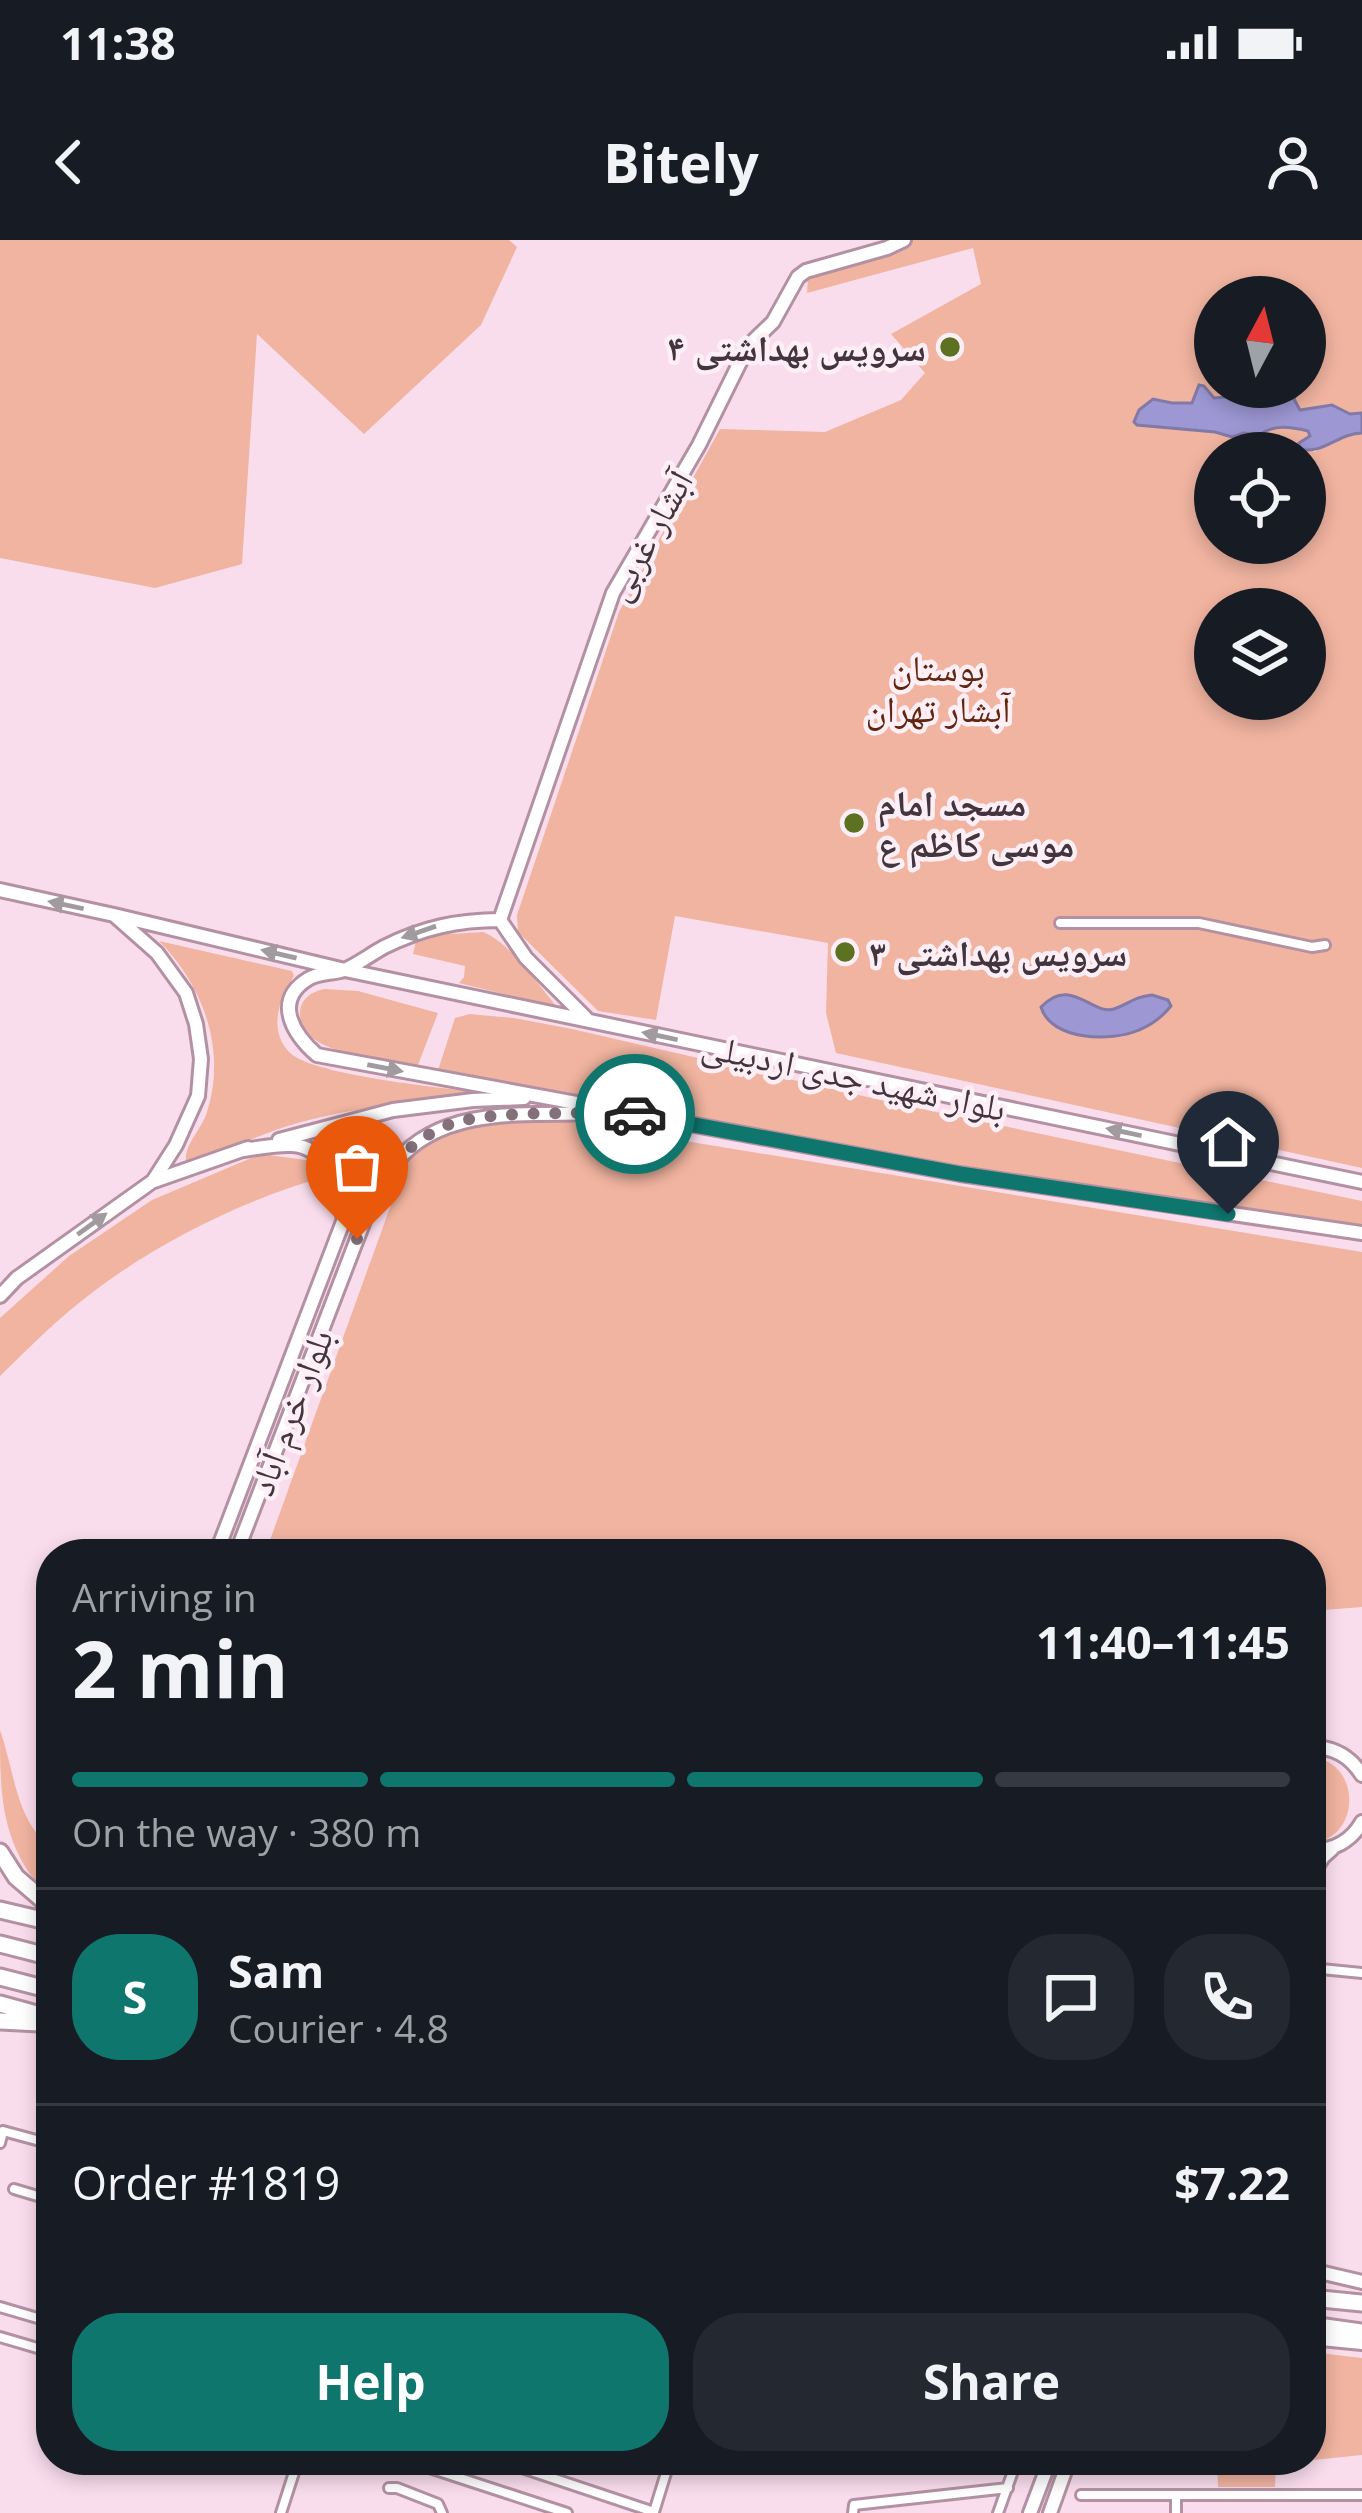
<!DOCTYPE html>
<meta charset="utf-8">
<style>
:root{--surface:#171b24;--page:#242831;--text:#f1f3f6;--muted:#9ea1a6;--line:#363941;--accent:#0f766e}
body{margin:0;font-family:"Open Sans","Noto Naskh Arabic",sans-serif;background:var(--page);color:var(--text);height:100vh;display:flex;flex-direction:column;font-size:45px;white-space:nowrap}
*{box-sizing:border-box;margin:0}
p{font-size:39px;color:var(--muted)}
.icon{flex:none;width:66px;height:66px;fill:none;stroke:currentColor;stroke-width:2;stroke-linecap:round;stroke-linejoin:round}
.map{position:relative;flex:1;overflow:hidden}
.panel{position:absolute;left:36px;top:1299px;width:1290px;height:936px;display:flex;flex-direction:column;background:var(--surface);border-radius:48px;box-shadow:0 6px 18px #0003}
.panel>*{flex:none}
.needle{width:78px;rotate:7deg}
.buttons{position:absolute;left:1194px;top:36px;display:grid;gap:24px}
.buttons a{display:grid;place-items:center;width:132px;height:132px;border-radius:50%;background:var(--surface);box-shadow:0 6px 18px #0003;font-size:60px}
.pin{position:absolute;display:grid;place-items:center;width:102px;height:102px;color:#fff;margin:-123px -51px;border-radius:50% 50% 50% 0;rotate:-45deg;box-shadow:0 0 12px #0007}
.pin .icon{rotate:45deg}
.courier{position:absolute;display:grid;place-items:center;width:120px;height:120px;margin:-60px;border:9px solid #0f766e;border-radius:50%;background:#fff;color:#222;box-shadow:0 3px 15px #0007}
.summary em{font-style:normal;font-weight:700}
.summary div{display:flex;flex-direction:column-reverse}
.summary{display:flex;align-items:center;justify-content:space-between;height:204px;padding:0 36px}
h1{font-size:78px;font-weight:700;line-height:90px}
.bar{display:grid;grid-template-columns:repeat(4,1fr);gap:18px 12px;align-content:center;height:144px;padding:0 36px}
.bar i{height:15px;border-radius:9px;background:var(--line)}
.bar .selected{background:var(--accent)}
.bar p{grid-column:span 4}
.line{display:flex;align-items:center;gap:30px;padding:0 36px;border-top:3px solid var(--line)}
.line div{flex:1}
.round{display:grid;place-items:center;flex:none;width:126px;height:126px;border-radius:48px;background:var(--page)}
.cta{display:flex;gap:24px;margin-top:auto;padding:24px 36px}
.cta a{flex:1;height:138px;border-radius:48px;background:var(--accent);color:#fff;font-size:48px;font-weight:700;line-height:138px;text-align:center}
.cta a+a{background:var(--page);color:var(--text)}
.status{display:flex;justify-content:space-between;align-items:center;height:84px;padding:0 60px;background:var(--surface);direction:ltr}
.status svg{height:33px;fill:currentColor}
header{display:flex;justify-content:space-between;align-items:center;height:156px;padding:0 36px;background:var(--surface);font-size:54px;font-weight:700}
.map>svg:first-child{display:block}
.green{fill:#f1b4a0;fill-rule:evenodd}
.water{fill:#9d97d3;stroke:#827aa6;stroke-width:3}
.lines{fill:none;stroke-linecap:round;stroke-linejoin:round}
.street-casing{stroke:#b391a3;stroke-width:14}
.secondary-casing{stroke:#b391a3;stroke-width:18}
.highway-casing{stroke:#b391a3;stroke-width:21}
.street{stroke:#fff;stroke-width:8}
.secondary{stroke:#fff;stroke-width:12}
.highway{stroke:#fff;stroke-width:15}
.oneway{fill:#a19a9e}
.done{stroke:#83707b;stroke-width:12;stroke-dasharray:0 21.6}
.route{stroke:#0f766e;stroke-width:15}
.poi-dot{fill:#5c7221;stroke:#feeff7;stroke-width:4.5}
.labels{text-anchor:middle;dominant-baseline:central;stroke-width:9;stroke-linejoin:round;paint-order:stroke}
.poi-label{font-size:36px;font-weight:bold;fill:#43353d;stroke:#feeff7;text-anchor:start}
.street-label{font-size:36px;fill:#43353d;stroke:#feeff7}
.park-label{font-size:36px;fill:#62260f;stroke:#feeff7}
</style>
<div class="status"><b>11:38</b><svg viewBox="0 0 49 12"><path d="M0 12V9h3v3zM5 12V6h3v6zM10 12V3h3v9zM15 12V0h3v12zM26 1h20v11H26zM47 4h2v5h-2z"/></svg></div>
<header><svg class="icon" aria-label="back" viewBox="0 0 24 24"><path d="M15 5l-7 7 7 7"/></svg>Bitely<svg class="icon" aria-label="person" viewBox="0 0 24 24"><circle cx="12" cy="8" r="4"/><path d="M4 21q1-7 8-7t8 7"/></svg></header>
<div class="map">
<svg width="1362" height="2273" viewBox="0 0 1362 2273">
<rect width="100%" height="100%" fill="#fadded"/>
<path class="green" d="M 0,0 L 509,0 L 517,7 L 481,85 L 364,194 L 257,94 L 242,324 L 155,348 L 0,318 Z
M 914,0 L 1362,0 L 1362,173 L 1350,175 L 1332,165 L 1300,170 C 1290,160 1299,158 1300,147 L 1305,147 L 1305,57 L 1215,57 L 1215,147 L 1253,147 L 1214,158 L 1197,149 L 1192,163 L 1172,163 L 1160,159 L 1134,182 L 1138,185 L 1215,192 L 1232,197 L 1244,193 L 1259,195 C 1274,184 1291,187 1308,191 L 1310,196 L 1305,201 L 1314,212 L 1351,193 L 1362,193 L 1362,928 L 836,813 L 826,773 L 828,703 L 675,676 L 656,780 L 598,771 L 518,692 L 517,675 L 619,372 L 720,189 L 825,192 L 901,160 L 925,133 L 891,94 L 981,44 L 973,8 L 807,53 L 808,38 L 884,15 ZM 1215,213 L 1305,213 L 1305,303 L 1215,303 ZM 1215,369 L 1305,369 L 1305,459 L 1215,459 Z
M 483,692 C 511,703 537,744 557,767 L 459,743 L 464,737 L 465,726 L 413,714 L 416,700 L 435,695 Z
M 159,701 L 292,731 L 294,736 C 279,759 268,790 289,812 C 314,838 473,851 515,856 C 442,860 372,863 301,882 C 262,893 225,912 186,922 C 184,904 202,889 207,872 C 227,810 203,745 159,701 Z
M 325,749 L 358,751 L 438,773 L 418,825 C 387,820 300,816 300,774 C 300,759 312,751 325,749 Z
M 470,774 L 514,778 L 572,789 L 898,864 L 1362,961 L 1362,985 L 964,930 L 726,883 L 438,830 L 455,778 Z
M 527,875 L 1362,1012 L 1362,1367 L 1311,1371 L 1311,1314 L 265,1314 L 410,912 L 452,886 Z
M 261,914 L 306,920 L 320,938 C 230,965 140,1011 68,1072 C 44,1092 22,1115 0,1136 L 0,1078 L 69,1016 L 152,960 Z
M 0,1490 C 14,1529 16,1582 51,1607 L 51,1652 C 41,1647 37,1642 30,1634 C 0,1590 0,1545 0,1490 Z
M 1311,1518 C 1362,1519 1362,1601 1311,1602 Z
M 1311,2112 L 1362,2118 L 1362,2215 L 1276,2224 L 1275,2247 L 1218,2247 L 1217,2220 L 1311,2220 Z"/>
<path class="water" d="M 1199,145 L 1204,146 L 1214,158 L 1225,157 L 1229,152 L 1253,147 L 1274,147 L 1282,150 L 1300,147 L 1294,159 L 1300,170 L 1332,165 L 1350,174 L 1362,173 L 1362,193 C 1338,193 1324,215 1299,209 L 1299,203 L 1310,196 L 1308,191 C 1291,187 1274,184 1259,195 L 1244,193 L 1232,197 L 1215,192 L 1137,185 L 1134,182 L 1139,170 L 1153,159 L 1172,163 L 1192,163 Z
M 1152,755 L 1168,760 L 1171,766 C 1163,776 1151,785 1139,790 C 1112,802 1051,801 1041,767 C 1071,735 1092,776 1114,769 C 1129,764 1133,757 1152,755 Z"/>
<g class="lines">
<g class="street-casing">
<path id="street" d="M 1060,683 L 1199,683 L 1312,707 L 1325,705
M 1311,1728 L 1362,1733
M 0,1903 L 3,1891 L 51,1904
M 14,1949 L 51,1960
M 0,2067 L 51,2082
M 0,2097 L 51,2112
M 405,2220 L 567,2273
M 498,2220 L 654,2272
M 389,2248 L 397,2248 L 438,2264 L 442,2273
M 1081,2255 L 1362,2255
M 1176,2255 L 1176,2273
M 654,2272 L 670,2220
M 281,2273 L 298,2220
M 853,2273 L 854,2265 L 1008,2248
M 998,2273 L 1017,2220"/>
</g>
<g class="secondary-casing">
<path id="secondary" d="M 0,650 L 114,675 L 157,713 L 186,753 L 196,784 L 201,819 L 198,856 L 176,905 L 153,941 L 17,1038 L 0,1056
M 114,675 L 345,730 L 1362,942
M 500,680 C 458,680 422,688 384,707 C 371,714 357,725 344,730 C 332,734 319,732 308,739 C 272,761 294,795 317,815 L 960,934 L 1362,993
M 500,680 L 613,353 L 699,205 L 748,106 L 773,82 L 798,37 L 806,31 L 887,8 L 904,0
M 500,680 L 526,718 L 586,778
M 279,900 L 393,870 L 473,860 L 524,858
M 154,941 L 248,908
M 345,978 L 362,932 L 366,929 L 376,931 L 378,938 L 375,948
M 216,1314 L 344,979 C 337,950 330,907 292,905 C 276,904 259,908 243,910
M 236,1314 L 372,960 C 380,948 388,933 397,921 C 445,864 532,876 599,873
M 1311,1507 C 1334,1507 1350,1516 1362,1535
M 1311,1610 C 1333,1611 1351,1601 1362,1582
M 1311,1636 L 1323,1617 L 1332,1609
M 1311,2030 L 1362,2042
M 1311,2098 L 1362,2103
M 1030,2273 L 1050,2220
M 1050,2273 L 1069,2220"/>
</g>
<g class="highway-casing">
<path id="highway" d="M 0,1612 L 16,1637 L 51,1667
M 0,1670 L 51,1682
M 0,1704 L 51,1717
M 0,1737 L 51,1750
M 0,1764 L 51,1778
M 0,1781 L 39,1783
M 1311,2058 L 1362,2063
M 1311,2085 L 1362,2092"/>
</g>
<use href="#street" class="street"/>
<use href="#secondary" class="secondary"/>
<use href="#highway" class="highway"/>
</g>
<defs><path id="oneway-solid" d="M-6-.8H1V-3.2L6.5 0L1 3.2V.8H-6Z" transform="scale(3)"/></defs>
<g class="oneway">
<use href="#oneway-solid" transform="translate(66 665) rotate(-168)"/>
<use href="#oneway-solid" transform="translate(419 692) rotate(161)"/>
<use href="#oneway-solid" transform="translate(279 714) rotate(-167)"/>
<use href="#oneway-solid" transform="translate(660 796) rotate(-168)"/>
<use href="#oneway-solid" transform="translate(385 828) rotate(11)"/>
<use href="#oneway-solid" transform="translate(1124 892) rotate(-168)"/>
<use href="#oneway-solid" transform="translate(92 984) rotate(-36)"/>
</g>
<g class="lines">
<path class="done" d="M 357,999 C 370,965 385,928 414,905 C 428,894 447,883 464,880 C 515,871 570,874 622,872 L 635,874"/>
<path class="route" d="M 635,874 L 960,934 L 1228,974"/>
</g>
<g class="poi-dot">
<circle cx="950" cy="107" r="12"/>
<circle cx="854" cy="583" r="12"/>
<circle cx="845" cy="712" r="12"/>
</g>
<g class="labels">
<g class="poi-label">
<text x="926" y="107" text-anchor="end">سرویس بهداشتی ۴</text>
<text x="878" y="562">مسجد امام<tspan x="878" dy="41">موسی کاظم ع</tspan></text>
<text x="869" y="712">سرویس بهداشتی ۳</text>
</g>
<g class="street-label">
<text transform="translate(648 295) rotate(-61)">آبشار غربی</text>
<text transform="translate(854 836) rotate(12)">بلوار شهید جدی اردبیلی</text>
<text transform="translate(290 1172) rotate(-69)">بلوار خرم آباد</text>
</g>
<g class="park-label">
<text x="938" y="427">بوستان<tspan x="938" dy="41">آبشار تهران</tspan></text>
</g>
</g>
</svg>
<div class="buttons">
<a><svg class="needle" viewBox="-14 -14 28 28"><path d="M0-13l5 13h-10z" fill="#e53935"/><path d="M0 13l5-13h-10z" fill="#9ea1a6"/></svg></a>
<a><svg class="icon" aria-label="locate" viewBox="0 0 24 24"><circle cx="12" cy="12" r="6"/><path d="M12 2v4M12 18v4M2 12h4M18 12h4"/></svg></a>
<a><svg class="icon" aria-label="layers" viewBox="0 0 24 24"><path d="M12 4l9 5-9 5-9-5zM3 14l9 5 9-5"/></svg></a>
</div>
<div class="pin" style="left:357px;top:999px;background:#ea580c"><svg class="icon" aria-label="bag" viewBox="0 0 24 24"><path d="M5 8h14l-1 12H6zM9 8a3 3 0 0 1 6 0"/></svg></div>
<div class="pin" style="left:1228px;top:974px;background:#1f2937"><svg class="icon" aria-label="home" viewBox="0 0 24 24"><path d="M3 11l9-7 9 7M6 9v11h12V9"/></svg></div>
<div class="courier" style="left:635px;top:874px"><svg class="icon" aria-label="car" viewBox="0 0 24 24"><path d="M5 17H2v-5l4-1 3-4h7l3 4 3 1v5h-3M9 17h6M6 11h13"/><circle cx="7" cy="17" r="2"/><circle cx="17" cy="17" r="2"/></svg></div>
<section class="panel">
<div class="summary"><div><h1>2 min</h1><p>Arriving in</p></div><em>11:40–11:45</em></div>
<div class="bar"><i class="selected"></i><i class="selected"></i><i class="selected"></i><i></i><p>On the way · 380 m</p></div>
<div class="line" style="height:216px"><b class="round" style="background:var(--accent);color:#fff">S</b><div><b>Sam</b><p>Courier · 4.8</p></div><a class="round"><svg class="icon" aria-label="chat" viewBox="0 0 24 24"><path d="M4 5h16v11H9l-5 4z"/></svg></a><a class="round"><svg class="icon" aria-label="phone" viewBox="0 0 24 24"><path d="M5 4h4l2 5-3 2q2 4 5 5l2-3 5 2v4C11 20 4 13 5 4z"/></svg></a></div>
<div class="line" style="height:156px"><div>Order #1819</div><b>$7.22</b></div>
<div class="cta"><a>Help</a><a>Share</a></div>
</section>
</div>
